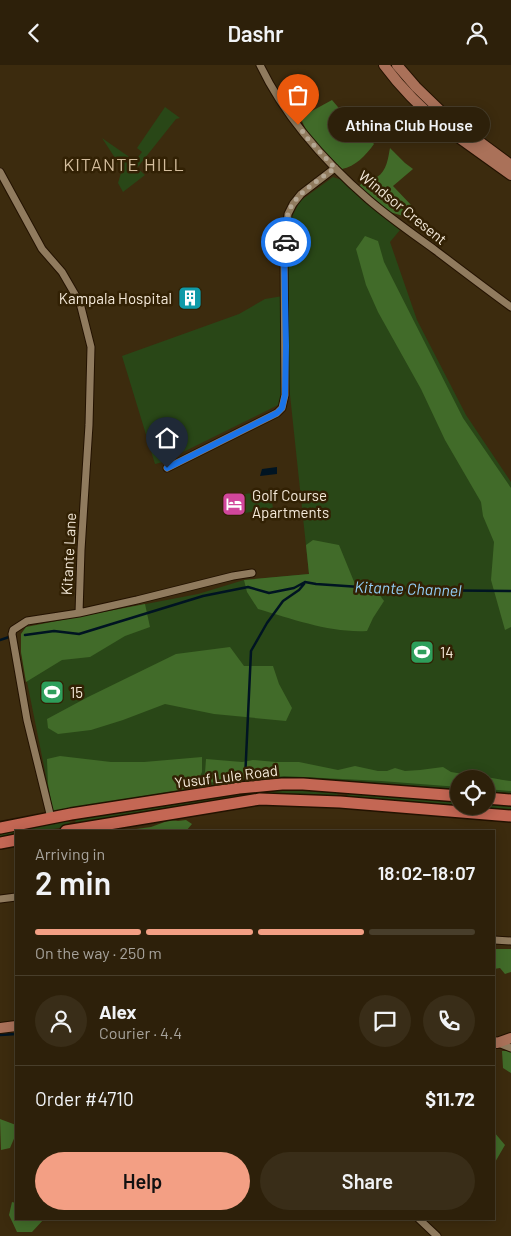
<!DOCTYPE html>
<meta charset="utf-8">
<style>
:root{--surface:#2d200a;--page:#392d18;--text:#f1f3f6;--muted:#a7a39c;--line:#483e2b;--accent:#f39f84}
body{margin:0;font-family:Barlow,sans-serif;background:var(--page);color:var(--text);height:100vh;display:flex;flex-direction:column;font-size:19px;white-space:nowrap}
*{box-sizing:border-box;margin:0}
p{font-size:16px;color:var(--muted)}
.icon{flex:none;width:28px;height:28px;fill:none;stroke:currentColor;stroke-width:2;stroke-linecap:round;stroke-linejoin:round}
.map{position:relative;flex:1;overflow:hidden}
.side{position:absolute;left:15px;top:765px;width:480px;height:390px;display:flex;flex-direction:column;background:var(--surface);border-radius:0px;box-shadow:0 2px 12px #0003,0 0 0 1px var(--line)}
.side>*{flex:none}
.buttons{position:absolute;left:450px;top:705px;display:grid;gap:10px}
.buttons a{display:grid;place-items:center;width:45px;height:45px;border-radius:50%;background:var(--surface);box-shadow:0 2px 12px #0003,0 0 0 1px var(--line);font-size:25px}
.pin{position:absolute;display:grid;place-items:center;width:42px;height:42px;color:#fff;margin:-51px -21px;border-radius:50% 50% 50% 0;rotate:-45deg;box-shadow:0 0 5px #0007}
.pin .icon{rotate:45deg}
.courier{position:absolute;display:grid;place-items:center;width:50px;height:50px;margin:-25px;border:4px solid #1a73e8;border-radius:50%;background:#fff;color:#222;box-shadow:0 1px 6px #0007}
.bubble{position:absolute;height:35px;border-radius:18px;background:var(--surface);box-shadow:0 2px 12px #0003,0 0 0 1px var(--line);font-size:16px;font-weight:600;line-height:35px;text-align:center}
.summary em{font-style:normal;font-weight:600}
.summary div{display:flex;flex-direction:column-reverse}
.summary{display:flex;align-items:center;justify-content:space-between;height:85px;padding:0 20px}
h1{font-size:32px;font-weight:600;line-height:38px}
.bar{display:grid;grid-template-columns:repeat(4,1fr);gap:8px 5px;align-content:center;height:60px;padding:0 20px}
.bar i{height:6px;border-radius:4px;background:var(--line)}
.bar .current{background:var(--accent)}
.bar p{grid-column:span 4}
.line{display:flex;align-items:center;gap:12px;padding:0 20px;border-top:1px solid var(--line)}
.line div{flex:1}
.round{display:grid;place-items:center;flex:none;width:52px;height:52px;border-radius:26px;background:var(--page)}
.cta{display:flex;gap:10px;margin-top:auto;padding:10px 20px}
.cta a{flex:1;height:58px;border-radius:30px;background:var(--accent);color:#111;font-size:20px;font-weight:600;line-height:58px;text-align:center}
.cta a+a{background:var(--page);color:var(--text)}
header{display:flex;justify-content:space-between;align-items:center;height:65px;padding:0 20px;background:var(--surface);font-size:22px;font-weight:600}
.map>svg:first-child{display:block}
.green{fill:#294717}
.forest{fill:#416b29}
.water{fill:#001422}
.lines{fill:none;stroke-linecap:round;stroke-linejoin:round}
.stream{stroke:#001422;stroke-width:2.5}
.minor-casing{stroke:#231200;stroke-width:9}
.secondary-casing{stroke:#231200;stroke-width:12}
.primary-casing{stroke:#231200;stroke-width:14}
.minor{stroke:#907b5e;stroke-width:7}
.secondary{stroke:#aa7159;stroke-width:10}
.primary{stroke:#c46754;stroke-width:11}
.done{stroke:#b4a793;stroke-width:5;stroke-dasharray:0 9}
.route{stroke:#1a73e8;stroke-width:6}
.labels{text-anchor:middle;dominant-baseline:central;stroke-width:5;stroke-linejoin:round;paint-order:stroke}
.street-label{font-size:15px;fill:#f5eada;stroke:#322104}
.poi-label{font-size:15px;fill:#f5eada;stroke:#322104;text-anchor:start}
.water-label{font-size:16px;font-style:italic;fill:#93cef5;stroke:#322104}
.quarter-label{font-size:18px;letter-spacing:1px;fill:#d4be9e;stroke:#322104}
</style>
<header><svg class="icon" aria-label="back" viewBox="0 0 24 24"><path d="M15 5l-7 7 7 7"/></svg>Dashr<svg class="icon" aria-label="person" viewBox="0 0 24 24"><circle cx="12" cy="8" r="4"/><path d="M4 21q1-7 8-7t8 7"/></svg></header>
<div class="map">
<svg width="511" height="1171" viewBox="0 0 511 1171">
<rect width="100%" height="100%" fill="#3c2b0e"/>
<path class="green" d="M 165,42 L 180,53 L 176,54 L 137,103 L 145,110 L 123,127 L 118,118 L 121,108 L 117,96 L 102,73 L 135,96 L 142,87 L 137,83 Z
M 333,112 L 342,115 L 363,136 L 400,165 L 390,177 L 417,255 L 466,350 L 511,417 L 511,728 L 486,726 L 486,714 L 459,714 L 459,724 L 298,713 L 245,715 L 53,746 L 21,587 L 21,569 L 26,562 L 198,529 L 244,515 L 309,509 L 286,292 L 282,338 L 163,397 L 155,399 L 122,291 L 239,249 L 265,234 L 283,231 L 286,163 L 300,136 Z
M 270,425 L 273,443 L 229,451 L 227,432 Z
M 292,724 L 335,727 L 338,729 L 337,731 L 333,733 L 288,729 L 253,731 L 78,759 L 75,757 L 76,754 L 79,753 L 245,726 Z
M 350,727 L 459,735 L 459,741 L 351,734 L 348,732 L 347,729 Z
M 486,737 L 511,739 L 511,745 L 460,741 L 486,741 Z
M 66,756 L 70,757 L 69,761 L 43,766 L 16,766 L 16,770 L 0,772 L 0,767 Z"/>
<path class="forest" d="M 332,35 L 343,48 L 350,46 L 358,60 L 374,79 C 366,90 355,102 342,104 L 309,71 L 301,54 L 310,47 Z
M 390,83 L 405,98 L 413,104 L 393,121 L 412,141 L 406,152 L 390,147 L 359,121 C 364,116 371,116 377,112 C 387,106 388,93 390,83 Z
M 365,171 L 378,176 L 384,197 L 463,353 L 511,423 L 511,562 L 505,565 L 491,515 L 494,477 L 483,451 L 481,437 L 445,375 L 421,324 L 378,247 L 366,220 L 356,184 Z
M 313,475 L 339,480 L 357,524 L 376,525 L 384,536 L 373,553 L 367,566 C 330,568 293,554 258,544 L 247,527 L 244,515 L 309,509 L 306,480 Z
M 145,539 L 150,562 L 125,571 L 90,592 L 62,595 L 26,617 L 21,587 L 21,569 L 26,562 Z
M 230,582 L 244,601 L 273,601 L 279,619 L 292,643 L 286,656 L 214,649 L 165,639 L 123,655 L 91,665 L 58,669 L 48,663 L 47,654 L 88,632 L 176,589 Z
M 60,691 L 111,697 L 144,697 L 202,692 L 202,707 L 194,723 L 53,746 L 48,719 L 47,694 Z
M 206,694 L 242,697 L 253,695 L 276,697 L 299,697 L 338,705 L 355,701 L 378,706 L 387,706 L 395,703 L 405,706 L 420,705 L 443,702 L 451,707 L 457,708 L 470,709 L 503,715 L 511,716 L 511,726 L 486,724 L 486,714 L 459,714 L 459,722 L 381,716 L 284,711 L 259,714 L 235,713 L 198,720 L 205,708 Z
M 170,755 L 178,756 L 186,755 L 192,759 L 186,766 L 134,766 L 136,764 L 151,762 Z
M 494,884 L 511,884 L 511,907 L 505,909 L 500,903 L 494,904 Z
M 502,986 L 511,986 L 511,1008 L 503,1003 Z
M 0,1054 L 16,1060 L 16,1069 L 10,1083 L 1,1085 Z
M 494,1067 L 505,1080 L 494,1099 Z
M 12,1137 L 16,1138 L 16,1154 L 44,1154 L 32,1167 L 17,1167 L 9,1150 Z"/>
<path class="water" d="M 277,402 L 277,409 L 260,411 L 262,404 Z"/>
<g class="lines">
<path class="stream" d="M 305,517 L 316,519 L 404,525 L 511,526
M 25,570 L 54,566 L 79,569 L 203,531 L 248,522 L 269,528 L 294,523 L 305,517
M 0,575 L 9,572
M 245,715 L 251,586 L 267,558 L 283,536 L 299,525 L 304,519
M 0,970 L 16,969"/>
<g class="minor-casing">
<path id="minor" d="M 260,0 C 285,52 325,97 369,135 C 390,153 413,169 435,185 C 460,204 485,223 511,242
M 0,107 L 42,184 L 62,207 L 80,238 L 91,282 L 89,360 L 81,485 L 79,548 L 27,556 L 13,565 L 12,569 L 27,655 L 51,753
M 167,403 L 277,348 L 282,343 L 285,330 L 284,187 L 288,149 L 293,139 L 301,129 L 335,103
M 79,548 L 137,535 L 233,511 L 252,508
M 0,834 L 16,832
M 494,875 L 511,876
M 498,978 L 511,983
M 419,1154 L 437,1171"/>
</g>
<g class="secondary-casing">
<path id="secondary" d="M 384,0 C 401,23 422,44 444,62 L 511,110
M 397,0 L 416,22 L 449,54 L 511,100
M 0,963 L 16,961
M 494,977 L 497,978 L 511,973"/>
</g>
<g class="primary-casing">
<path id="primary" d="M 486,733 L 511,735
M 0,763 L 71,749 L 239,723 L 282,719 L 303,719 L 459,731
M 66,766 L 260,734 L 340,737 L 511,751
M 0,778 L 16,775"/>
</g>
<use href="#minor" class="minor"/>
<use href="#secondary" class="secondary"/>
<use href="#primary" class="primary"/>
</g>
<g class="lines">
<path class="done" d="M 286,177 C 286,168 286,158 288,149 C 293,130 319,115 335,103 L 308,74 L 298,60"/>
<path class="route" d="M 167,403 L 277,348 L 282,343 L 285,330 L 286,281 L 284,187 L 286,177"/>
</g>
<defs>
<g id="building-square" transform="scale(1.25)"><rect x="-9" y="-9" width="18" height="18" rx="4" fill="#0f9aa8" stroke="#322104"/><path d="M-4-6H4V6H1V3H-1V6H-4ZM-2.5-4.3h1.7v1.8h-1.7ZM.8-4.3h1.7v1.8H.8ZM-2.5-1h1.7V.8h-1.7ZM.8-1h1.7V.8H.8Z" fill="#fff"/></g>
<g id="hotel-square" transform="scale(1.25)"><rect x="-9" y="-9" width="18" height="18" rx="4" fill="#d1479c" stroke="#322104"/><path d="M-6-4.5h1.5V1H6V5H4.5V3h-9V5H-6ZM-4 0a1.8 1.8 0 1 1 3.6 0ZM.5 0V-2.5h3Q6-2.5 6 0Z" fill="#fff"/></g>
<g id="stadium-square" transform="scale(1.25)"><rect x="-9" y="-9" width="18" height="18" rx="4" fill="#2e9e5b" stroke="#322104"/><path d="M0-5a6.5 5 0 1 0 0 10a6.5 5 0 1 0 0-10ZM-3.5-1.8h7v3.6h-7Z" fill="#fff"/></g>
</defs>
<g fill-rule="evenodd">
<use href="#building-square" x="190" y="233"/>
<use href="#hotel-square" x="234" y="439"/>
<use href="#stadium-square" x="422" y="587"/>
<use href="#stadium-square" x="52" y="627"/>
</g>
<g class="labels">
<g class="street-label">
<text transform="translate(403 142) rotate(39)">Windsor Cresent</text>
<text transform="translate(68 489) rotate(-87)">Kitante Lane</text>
<text transform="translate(226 711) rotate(-7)">Yusuf Lule Road</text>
</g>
<g class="poi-label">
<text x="172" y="233" text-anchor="end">Kampala Hospital</text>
<text x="252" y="430">Golf Course<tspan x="252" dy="17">Apartments</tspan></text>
<text x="440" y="587">14</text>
<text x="70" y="627">15</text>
</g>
<g class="water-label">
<text transform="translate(408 523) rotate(2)">Kitante Channel</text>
</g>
<g class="quarter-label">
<text x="124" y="99">KITANTE HILL</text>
</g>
</g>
</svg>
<div class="buttons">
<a><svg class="icon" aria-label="locate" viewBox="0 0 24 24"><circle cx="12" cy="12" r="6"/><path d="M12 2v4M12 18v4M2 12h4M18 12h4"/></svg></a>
</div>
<div class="pin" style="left:298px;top:60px;background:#ea580c"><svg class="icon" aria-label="bag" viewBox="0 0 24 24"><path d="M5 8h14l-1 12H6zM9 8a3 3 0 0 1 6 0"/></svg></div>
<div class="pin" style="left:167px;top:403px;background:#1f2937"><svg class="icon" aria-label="home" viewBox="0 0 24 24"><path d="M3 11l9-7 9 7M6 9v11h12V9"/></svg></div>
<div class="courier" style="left:286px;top:177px"><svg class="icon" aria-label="car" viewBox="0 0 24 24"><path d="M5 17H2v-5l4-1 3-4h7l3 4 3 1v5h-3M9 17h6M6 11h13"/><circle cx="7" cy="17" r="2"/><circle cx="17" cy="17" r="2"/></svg></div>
<div class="bubble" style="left:328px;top:42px;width:162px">Athina Club House</div>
<section class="side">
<div class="summary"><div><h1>2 min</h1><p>Arriving in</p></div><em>18:02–18:07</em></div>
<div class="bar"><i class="current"></i><i class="current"></i><i class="current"></i><i></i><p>On the way · 250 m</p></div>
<div class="line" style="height:90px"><a class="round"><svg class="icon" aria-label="person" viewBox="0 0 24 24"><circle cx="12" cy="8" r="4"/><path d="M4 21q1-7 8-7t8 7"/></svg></a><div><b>Alex</b><p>Courier · 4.4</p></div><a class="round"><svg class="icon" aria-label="chat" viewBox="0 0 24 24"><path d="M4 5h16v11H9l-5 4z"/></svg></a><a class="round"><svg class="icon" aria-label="phone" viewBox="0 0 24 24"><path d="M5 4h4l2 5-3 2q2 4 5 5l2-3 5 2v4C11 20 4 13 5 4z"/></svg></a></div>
<div class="line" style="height:65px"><div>Order #4710</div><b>$11.72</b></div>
<div class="cta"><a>Help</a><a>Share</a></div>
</section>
</div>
